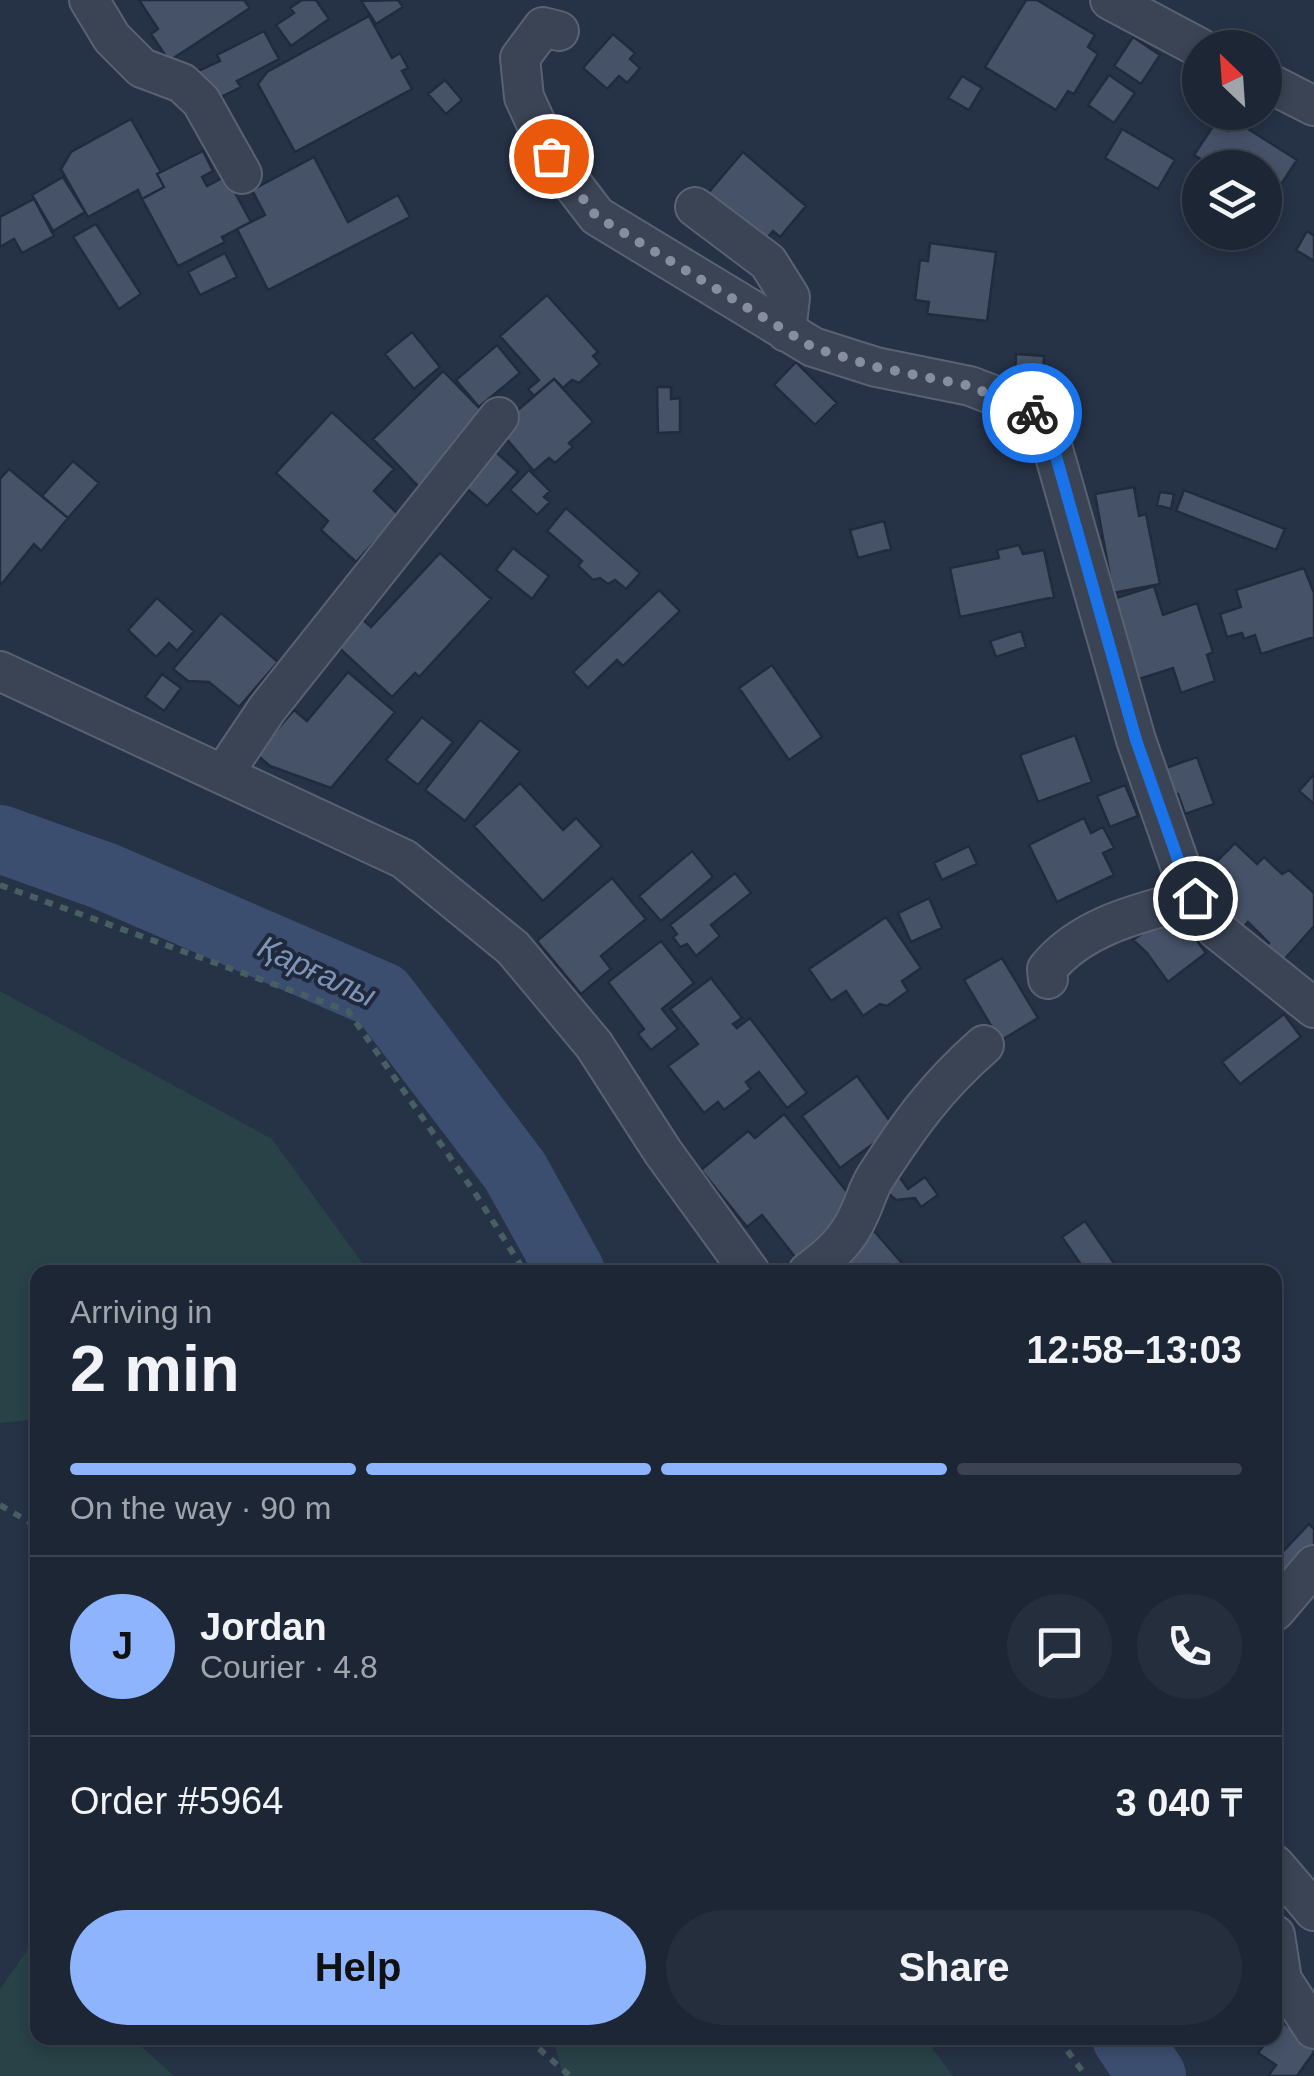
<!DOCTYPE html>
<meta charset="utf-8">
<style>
:root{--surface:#1c2634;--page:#252e3c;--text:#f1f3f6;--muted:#a0a5ac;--line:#3a434f;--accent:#8eb4fe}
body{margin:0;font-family:Helvetica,sans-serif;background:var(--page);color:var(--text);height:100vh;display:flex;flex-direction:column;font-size:38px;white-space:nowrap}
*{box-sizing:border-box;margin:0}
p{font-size:32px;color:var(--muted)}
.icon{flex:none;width:55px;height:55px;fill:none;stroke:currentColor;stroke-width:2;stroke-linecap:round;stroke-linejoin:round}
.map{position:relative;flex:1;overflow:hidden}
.sheet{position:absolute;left:30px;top:1265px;width:1252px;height:780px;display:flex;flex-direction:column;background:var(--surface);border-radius:20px;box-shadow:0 5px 15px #0003,0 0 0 2px var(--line)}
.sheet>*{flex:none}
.needle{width:65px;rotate:335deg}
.buttons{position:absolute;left:1182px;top:30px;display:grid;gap:20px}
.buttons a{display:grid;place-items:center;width:100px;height:100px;border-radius:50%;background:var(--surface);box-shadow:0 5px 15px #0003,0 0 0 2px var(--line);font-size:50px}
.pin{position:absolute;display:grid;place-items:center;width:85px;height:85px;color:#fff;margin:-42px;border:5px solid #fff;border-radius:50%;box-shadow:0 2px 10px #0007}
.courier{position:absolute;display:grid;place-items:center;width:100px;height:100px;margin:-50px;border:8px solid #1a73e8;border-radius:50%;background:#fff;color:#222;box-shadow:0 2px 12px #0007}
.summary em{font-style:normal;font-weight:700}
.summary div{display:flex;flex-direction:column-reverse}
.summary{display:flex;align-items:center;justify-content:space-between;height:170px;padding:0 40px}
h1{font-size:65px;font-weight:700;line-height:75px}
.bar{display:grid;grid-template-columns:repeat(4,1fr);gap:15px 10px;align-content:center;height:120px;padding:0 40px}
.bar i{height:12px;border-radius:8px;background:var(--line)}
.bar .on{background:var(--accent)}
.bar p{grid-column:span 4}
.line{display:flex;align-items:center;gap:25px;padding:0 40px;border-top:2px solid var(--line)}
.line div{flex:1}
.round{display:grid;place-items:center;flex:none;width:105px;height:105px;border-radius:52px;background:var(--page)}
.primary-button{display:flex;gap:20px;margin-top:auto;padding:20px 40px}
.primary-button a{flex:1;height:115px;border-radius:60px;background:var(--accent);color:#111;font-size:40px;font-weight:700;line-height:115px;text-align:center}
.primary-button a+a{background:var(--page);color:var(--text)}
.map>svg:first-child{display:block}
.green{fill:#284247}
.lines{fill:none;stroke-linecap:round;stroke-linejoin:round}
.river{stroke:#3b4e6f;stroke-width:68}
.building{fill:#455268;stroke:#212b3d;stroke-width:2.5}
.minor-casing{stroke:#596272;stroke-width:42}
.path{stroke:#475f62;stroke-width:6;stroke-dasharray:8 8;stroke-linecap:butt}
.minor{stroke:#3b4455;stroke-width:38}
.done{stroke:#868e9e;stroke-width:10;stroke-dasharray:0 18}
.route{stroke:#1a73e8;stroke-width:12}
.labels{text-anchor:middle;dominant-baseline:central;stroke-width:8;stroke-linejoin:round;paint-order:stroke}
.water-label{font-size:32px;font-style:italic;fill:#7e94b7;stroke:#1f293b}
</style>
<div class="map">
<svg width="1314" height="2076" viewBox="0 0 1314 2076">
<rect width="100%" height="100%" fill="#263246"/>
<path class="green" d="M 0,991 L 272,1139 L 369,1272 L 38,1272 L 37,1419 L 0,1423 Z
M 31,1945 L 37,1951 L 38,2038 L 132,2038 L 174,2076 L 0,2076 L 0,1989 Z
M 553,2038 L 925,2038 L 953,2076 L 563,2076 Z"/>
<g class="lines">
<path class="river" d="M 0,839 L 104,876 L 382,996 L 515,1171 L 571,1272
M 1126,2038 L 1152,2076"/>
</g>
<path class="building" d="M 139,0 L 244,0 L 250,8 L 169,61 L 151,34 L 158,29 Z
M 302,0 L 316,0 L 329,19 L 291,46 L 276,25 L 294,13 L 290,8 Z
M 398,0 L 403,7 L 376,24 L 361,1 Z
M 1026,0 L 1037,0 L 1095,35 L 1088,47 L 1098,54 L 1074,94 L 1068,91 L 1056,110 L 985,67 Z
M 369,16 L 392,58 L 400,53 L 408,68 L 402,71 L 412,89 L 295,152 L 258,84 L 267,72 Z
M 264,31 L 279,59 L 237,81 L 241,87 L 213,101 L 198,71 L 220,61 L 217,55 Z
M 613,34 L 635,53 L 630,59 L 640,68 L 627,83 L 619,76 L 607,89 L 583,68 Z
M 1133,37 L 1160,55 L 1141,84 L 1114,66 Z
M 1109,75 L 1135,93 L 1114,123 L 1088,105 Z
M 962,76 L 982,88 L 969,110 L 948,98 Z
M 445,80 L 462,100 L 446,114 L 428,94 Z
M 131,119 L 161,172 L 157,174 L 164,187 L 142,199 L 138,190 L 88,217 L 61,169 L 71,152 Z
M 1234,120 L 1297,160 L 1265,209 L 1265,168 L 1204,168 L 1207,163 L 1194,155 L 1215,123 L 1228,131 Z
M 1122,129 L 1175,160 L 1158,189 L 1105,158 Z
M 203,151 L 213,171 L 202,177 L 207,186 L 226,176 L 251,222 L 222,237 L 225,242 L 178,266 L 142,199 L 164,187 L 157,174 Z
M 743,152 L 806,206 L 780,237 L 773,231 L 760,247 L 703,199 Z
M 314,157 L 348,222 L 398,195 L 410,217 L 268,290 L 237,229 L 265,215 L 252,190 Z
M 63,177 L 85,212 L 53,231 L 32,195 Z
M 34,199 L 54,236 L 22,253 L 14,239 L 0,247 L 0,217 Z
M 96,224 L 141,294 L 119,309 L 73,237 Z
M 1307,231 L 1314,236 L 1314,261 L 1296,250 Z
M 930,243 L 996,252 L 987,321 L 927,314 L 929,302 L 915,300 L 920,260 L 928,261 Z
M 225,253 L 237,277 L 200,295 L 188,272 Z
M 547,295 L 598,352 L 593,356 L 600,364 L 579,383 L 572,380 L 563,388 L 554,379 L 534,396 L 528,389 L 539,380 L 500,336 Z
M 412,332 L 440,367 L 414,389 L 385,354 Z
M 497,345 L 520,373 L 479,407 L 456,380 Z
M 1016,354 L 1044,356 L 1043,377 L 1015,375 Z
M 796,362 L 837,403 L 815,425 L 774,385 Z
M 443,371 L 491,420 L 420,488 L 373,439 Z
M 554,379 L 593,422 L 569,443 L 573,447 L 555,463 L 549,458 L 534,471 L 497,428 Z
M 657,387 L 671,387 L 671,399 L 680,398 L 680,432 L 658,433 Z
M 332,412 L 394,469 L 374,491 L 399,515 L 356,562 L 321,530 L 328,521 L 276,473 Z
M 496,452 L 518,472 L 487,506 L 465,487 Z
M 73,461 L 99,483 L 68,518 L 42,496 Z
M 9,469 L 68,518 L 41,551 L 34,544 L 0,586 L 0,479 Z
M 529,470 L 550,491 L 544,497 L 550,502 L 537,515 L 510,490 Z
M 1134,487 L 1139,516 L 1146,514 L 1160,584 L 1113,593 L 1095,494 Z
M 1184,490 L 1285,529 L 1276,550 L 1176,511 Z
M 1160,492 L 1174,494 L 1171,509 L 1157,505 Z
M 566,508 L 640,573 L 626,589 L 615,580 L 608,584 L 600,578 L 593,580 L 578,566 L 582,561 L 547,531 Z
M 884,521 L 891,549 L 858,558 L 850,530 Z
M 1019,545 L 1023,554 L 1044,550 L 1054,597 L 960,617 L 950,568 L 999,558 L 997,550 Z
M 513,548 L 549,576 L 532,599 L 496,570 Z
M 440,553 L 491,599 L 419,677 L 415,673 L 392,697 L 336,645 L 361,618 L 371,627 Z
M 1304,568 L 1314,593 L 1314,637 L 1261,654 L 1255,635 L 1244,639 L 1242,633 L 1227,637 L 1220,614 L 1241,607 L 1236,590 Z
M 1154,586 L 1163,615 L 1197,603 L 1213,652 L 1207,655 L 1215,681 L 1181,693 L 1173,668 L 1139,679 L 1113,599 Z
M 659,590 L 680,611 L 623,666 L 617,660 L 588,688 L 573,672 Z
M 157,598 L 194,631 L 177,651 L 169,643 L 156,657 L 128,630 Z
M 221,613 L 278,662 L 239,707 L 209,682 L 188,681 L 173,669 Z
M 1021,631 L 1026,647 L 996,657 L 990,641 Z
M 772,665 L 822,737 L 789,760 L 739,688 Z
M 348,672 L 395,712 L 331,788 L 270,766 L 256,754 L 294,710 L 307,721 Z
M 162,674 L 181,688 L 164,711 L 145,697 Z
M 422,717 L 453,742 L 418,785 L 386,760 Z
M 480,720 L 520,751 L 465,821 L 425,790 Z
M 1075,735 L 1092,782 L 1038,802 L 1020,755 Z
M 1197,757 L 1214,804 L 1185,814 L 1178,794 L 1172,796 L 1163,769 Z
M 1314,774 L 1314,804 L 1299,791 Z
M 520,783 L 563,830 L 576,818 L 602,846 L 543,901 L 474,826 Z
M 1125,785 L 1138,816 L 1110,827 L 1097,796 Z
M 1084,818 L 1091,833 L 1103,827 L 1114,848 L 1103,853 L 1114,875 L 1057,902 L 1029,845 Z
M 1235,843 L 1257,864 L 1264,857 L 1282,874 L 1289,870 L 1314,893 L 1314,926 L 1282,962 L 1266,948 L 1269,943 L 1248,922 L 1242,929 L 1223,910 L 1235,897 L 1208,870 Z
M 969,846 L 977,864 L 942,880 L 934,863 Z
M 692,851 L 713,877 L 661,921 L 639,896 Z
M 735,873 L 751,893 L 711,925 L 720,936 L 696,956 L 687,944 L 680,947 L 673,937 L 677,934 L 670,925 Z
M 612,878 L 646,919 L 601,956 L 611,969 L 581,994 L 537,941 Z
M 929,898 L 942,928 L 911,942 L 898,913 Z
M 1175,910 L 1206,953 L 1168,982 L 1147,953 L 1133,940 Z
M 886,917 L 921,968 L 902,981 L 908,991 L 887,1006 L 880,1004 L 863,1016 L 846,991 L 831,1001 L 809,969 Z
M 661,941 L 694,983 L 662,1009 L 678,1029 L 651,1050 L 638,1034 L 644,1029 L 608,982 Z
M 1002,958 L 1038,1018 L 1000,1041 L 964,980 Z
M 711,978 L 742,1018 L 733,1024 L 737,1028 L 750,1018 L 807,1093 L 787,1108 L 759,1072 L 746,1082 L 751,1089 L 724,1110 L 718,1102 L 704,1113 L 668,1066 L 698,1044 L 670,1009 Z
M 1284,1014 L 1301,1037 L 1240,1084 L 1222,1062 Z
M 857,1076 L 895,1128 L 840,1168 L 802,1116 Z
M 784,1114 L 856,1203 L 799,1262 L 762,1215 L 747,1227 L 701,1170 L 748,1131 L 755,1138 Z
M 898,1175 L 908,1189 L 925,1177 L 938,1195 L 921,1207 L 915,1198 L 896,1200 L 888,1193 L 887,1187 Z
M 1085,1221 L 1120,1272 L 1086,1272 L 1062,1237 Z
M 874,1231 L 908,1270 L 905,1272 L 826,1272 Z
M 1309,1524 L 1314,1529 L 1314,1552 L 1288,1576 L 1275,1564 L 1275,1560 Z
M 1281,2021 L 1314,2045 L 1314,2052 L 1297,2076 L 1268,2076 L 1276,2065 L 1258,2053 L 1269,2038 L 1275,2038 L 1275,2029 Z"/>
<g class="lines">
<g class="minor-casing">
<path id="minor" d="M 89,0 L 112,38 L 142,68 L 182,83 L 201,101 L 242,174
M 1110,0 L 1200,48
M 559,31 L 543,27 L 520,58 L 524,97 L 551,156 L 597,216 L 813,347 L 876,367 L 970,386 L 1030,409 L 1049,435 L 1136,740 L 1188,888 L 1216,929 L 1314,1008
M 1265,81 L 1314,106
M 695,207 L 768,262 L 790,297 L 786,332
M 0,671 L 404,859 L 513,948 L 594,1045 L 663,1152 L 750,1272
M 224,773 L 267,709 L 499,417
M 1048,979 L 1047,969 C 1082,925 1143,912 1195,898
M 808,1272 C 830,1256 848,1240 859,1214 C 865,1202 868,1189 875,1178 C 909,1125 936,1087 984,1045
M 1275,1611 L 1314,1565
M 1275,1865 L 1314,1911
M 1275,1935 L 1282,1980 L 1314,2029"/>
</g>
<path class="path" d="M 0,885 L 348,1011 L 475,1193 L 525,1272
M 0,1505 L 38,1527
M 527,2038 L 570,2076
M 1058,2038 L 1086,2076"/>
<use href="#minor" class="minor"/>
</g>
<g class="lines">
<path class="done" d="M 551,156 L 596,216 L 814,348 L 876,367 L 970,386 L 1032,413"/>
<path class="route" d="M 1032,413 L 1050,435 L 1136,740 L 1188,888 L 1195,898"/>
</g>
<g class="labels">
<g class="water-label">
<text transform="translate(317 971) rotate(25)">Қарғалы</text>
</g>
</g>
</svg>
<div class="buttons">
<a><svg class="needle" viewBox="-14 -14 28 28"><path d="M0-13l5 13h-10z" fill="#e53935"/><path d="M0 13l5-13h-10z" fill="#a0a5ac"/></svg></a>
<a><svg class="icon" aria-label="layers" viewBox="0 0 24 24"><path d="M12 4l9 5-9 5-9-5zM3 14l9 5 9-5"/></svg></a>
</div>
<div class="pin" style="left:551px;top:156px;background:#ea580c"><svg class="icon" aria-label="bag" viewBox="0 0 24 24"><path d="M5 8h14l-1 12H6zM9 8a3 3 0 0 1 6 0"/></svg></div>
<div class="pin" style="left:1195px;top:898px;background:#1f2937"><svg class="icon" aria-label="home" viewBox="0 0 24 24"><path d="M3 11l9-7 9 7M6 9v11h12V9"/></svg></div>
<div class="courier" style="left:1032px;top:413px"><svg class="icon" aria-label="bike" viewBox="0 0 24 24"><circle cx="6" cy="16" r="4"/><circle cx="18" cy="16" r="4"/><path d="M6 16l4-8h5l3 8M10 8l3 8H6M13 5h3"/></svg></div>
<section class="sheet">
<div class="summary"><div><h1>2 min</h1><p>Arriving in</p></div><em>12:58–13:03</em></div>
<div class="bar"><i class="on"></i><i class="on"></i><i class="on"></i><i></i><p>On the way · 90 m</p></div>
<div class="line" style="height:180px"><b class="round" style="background:var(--accent);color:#111">J</b><div><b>Jordan</b><p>Courier · 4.8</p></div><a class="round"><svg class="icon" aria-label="chat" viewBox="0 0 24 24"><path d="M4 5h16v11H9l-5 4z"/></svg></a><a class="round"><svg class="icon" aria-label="phone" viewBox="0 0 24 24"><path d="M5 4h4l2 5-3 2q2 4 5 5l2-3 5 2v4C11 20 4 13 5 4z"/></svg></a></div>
<div class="line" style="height:130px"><div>Order #5964</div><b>3 040 ₸</b></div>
<div class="primary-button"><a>Help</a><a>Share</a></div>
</section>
</div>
